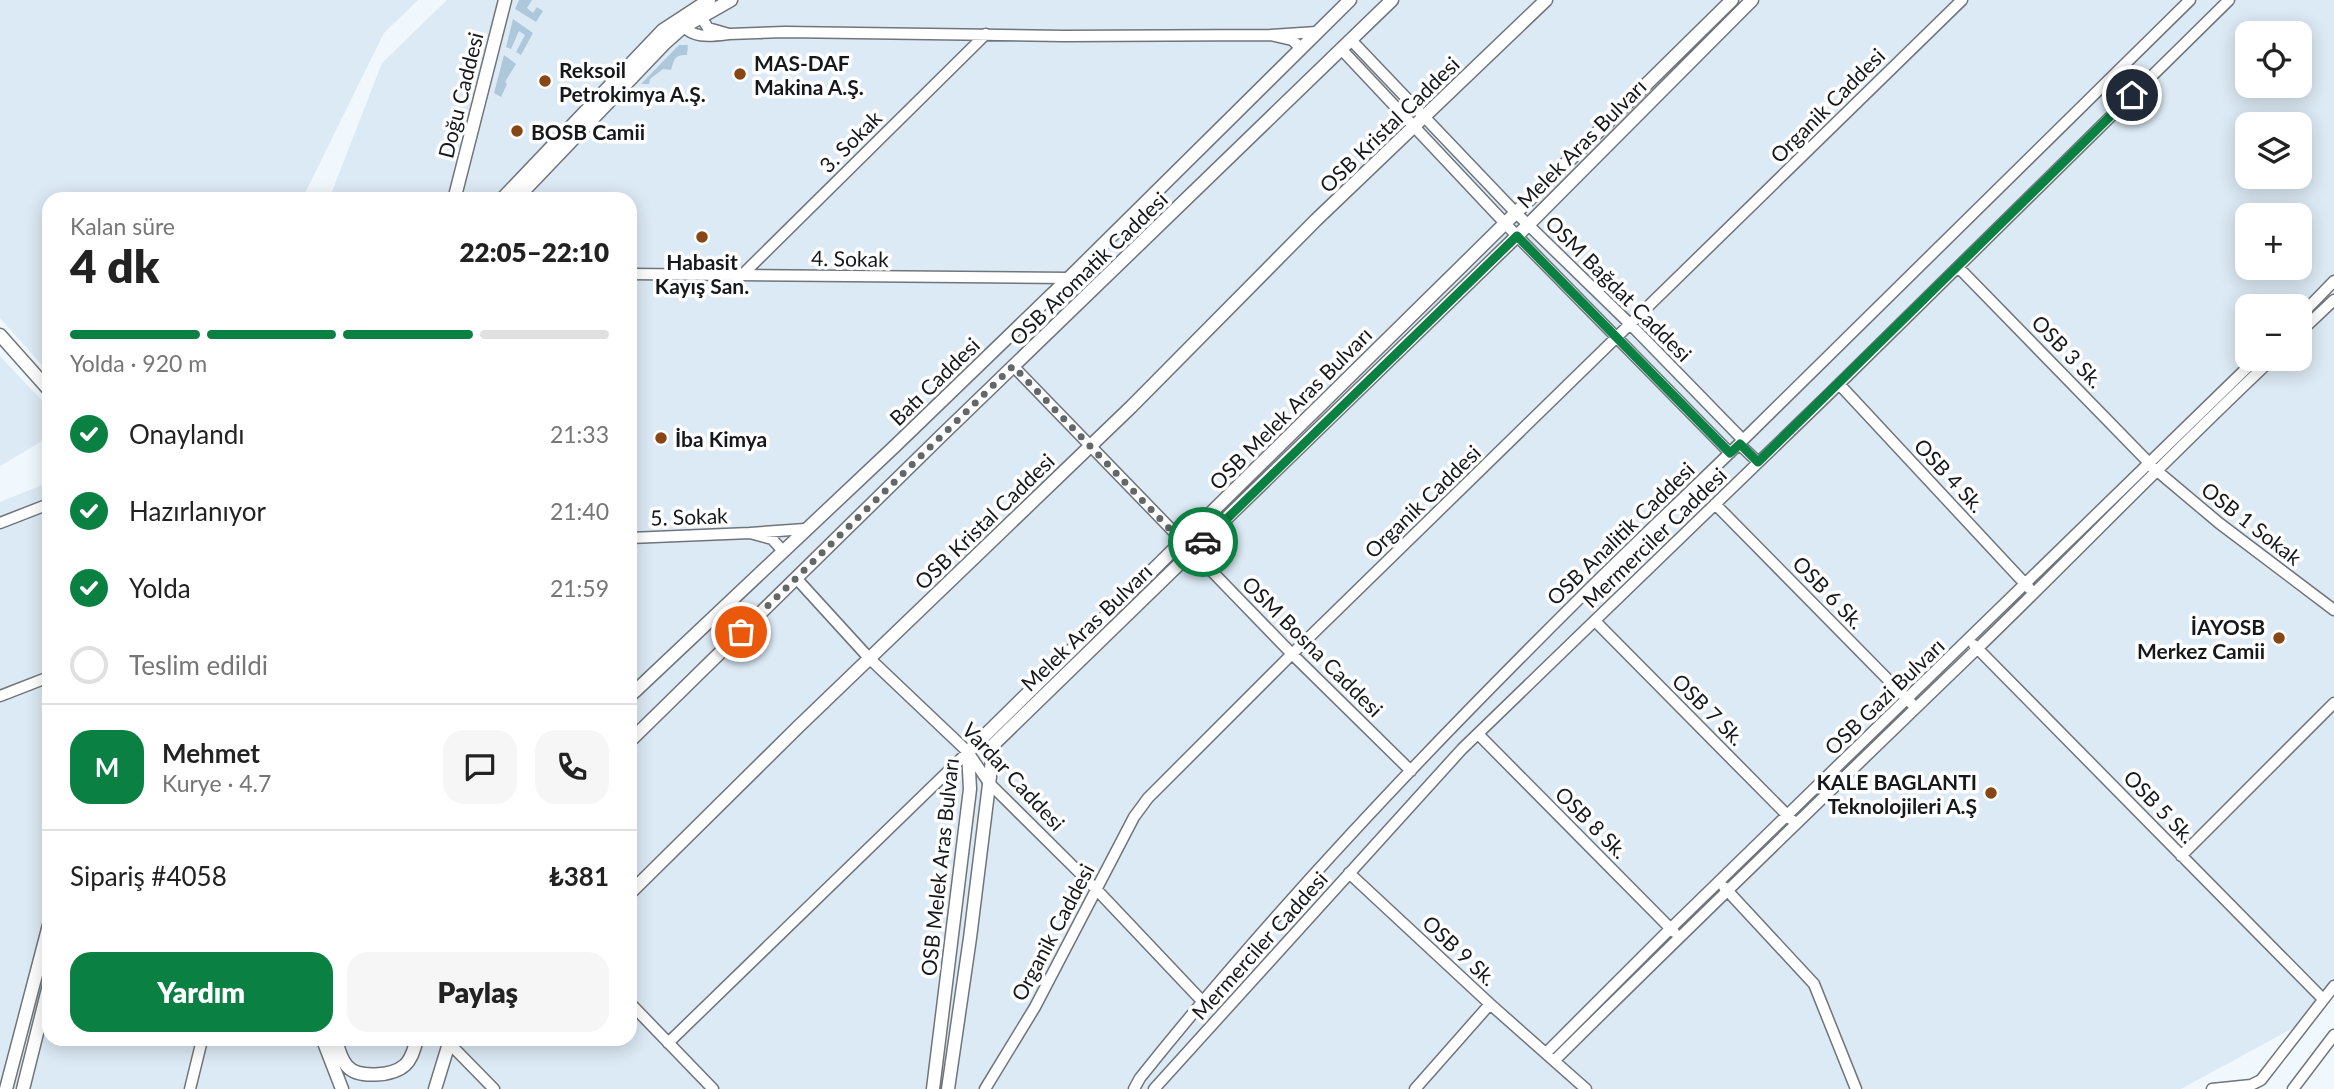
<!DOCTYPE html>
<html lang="tr">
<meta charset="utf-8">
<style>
:root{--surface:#fff;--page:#f6f6f6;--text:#222;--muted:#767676;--line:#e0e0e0;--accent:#0b8043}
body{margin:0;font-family:Lato,sans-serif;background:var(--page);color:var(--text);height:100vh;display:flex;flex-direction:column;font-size:26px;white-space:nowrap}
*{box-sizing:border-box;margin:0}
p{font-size:23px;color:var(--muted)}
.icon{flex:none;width:38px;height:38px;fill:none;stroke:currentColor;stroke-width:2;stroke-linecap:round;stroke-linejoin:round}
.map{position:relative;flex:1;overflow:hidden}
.sheet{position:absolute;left:42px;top:192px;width:595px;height:854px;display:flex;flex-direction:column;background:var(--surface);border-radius:21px;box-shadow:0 4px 18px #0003}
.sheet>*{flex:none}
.controls{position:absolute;left:2235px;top:21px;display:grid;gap:14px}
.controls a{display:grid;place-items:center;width:77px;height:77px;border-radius:14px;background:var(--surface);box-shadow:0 4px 18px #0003;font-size:35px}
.pin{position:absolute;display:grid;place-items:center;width:60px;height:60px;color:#fff;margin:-30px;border:4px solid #fff;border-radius:50%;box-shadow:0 2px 7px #0007}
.courier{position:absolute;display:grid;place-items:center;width:70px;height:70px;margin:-35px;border:5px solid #0b8043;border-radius:50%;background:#fff;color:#222;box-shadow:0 2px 9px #0007}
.headline em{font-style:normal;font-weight:800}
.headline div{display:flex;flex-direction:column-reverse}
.headline{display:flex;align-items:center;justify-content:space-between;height:119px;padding:0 28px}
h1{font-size:46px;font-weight:800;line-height:52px}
.bar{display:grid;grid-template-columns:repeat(4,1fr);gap:10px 7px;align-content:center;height:84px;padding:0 28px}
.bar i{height:9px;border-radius:5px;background:var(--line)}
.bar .on{background:var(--accent)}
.bar p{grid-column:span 4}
.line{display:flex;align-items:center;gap:18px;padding:0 28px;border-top:2px solid var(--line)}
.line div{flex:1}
.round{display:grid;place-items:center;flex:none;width:74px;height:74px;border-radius:21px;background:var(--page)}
ol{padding:0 28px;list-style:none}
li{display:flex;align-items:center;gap:21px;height:77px}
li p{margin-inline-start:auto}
li .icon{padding:7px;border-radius:50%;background:var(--accent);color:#fff;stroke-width:4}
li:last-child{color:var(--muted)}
li i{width:38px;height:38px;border:4px solid var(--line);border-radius:50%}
.cta{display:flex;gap:14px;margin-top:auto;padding:14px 28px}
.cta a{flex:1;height:80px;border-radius:21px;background:var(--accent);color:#fff;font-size:28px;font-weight:800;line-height:80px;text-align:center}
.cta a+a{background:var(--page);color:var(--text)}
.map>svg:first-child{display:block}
.built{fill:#dceaf5;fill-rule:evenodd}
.green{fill:#aec8db}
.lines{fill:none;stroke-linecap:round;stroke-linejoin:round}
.minor-casing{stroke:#6f757a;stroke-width:13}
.tertiary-casing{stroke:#6f757a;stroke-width:15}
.minor{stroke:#fff;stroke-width:10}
.tertiary{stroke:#fff;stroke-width:12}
.done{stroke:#62676a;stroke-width:7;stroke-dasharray:0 12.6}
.route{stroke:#0b8043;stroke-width:9}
.poi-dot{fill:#884614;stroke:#fff;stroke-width:2.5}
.labels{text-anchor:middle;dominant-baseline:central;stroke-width:7;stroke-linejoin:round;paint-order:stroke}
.poi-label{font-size:21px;font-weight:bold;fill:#16191b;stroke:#fff;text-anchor:start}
.street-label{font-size:21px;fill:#16191b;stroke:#fff}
</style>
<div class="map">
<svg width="2334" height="1089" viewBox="0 0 2334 1089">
<rect width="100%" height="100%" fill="#f0f7fd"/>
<path class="built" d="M 0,0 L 418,0 L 384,33 L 302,199 L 49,200 L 49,373 L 0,318 Z
M 447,0 L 2334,0 L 2334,995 L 2317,1015 L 2181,1089 L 0,1089 L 0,502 L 49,482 L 49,1040 L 630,1040 L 630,200 L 329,199 L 382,63 ZM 2247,33 L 2300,33 L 2300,86 L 2247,86 ZM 2247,124 L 2300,124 L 2300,177 L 2247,177 ZM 2247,215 L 2300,215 L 2300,268 L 2247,268 ZM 2247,306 L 2300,306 L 2300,359 L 2247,359 Z
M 0,356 L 49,408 L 49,437 L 0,466 Z"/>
<path class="green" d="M 519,0 L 532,0 L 527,8 L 533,13 L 537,7 L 543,11 L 536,22 L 515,9 Z
M 513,19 L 533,33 L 521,55 L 516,52 L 525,35 L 519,31 L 511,49 L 506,47 Z
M 679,45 L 688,45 L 687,55 C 675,54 674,59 671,70 L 663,69 L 650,79 L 649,84 L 641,84 Z
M 504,55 L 516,64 L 505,82 L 507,84 L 501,97 L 494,93 Z"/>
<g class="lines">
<g class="minor-casing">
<path id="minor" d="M 682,22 C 689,40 713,36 729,34 L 708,28 L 701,17
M 729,34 L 785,32 L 1064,36 L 1271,35
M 1352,41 L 1516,213 L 1630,324 L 1743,440
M 1301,48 L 1292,40 L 1271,35 L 1317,32
M 1342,50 L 1517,236 L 1730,453
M 1958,267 L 2156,470 L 2219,523 L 2334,610
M 630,274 L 1069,278
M 741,276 L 986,34
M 2300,316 L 2334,281
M 2300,332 L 2334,300
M 1013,366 L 1292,654 L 1411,771
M 1839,384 L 2029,588
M 1739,444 L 1758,462
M 1715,504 L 1912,704
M 0,523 L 49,504
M 630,538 L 750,533
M 782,550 L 772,539 L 750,533 L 805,529
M 796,578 L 869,658 L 968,752 L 989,783 L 1096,889 L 1202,1001
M 1595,621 L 1792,820
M 1974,645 L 2323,999
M 0,696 L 49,677
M 1478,734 L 1674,932
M 2181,856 L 2334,703
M 1349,873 L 1490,1004 L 1586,1089
M 1724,887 L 1814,984 L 1856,1089
M 630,1003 L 713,1089
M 449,1043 L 494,1089
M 668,1043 L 968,752
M 1546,1053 L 1669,930 L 2256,359
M 1555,1060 C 1695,921 1836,785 1978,648 C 2077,552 2172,453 2272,359
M 190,1089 L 202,1040
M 985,1089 L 1035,1007 L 1134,817 L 1148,798 L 1292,654 L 1962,0
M 1134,1089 L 1140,1078 C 1275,909 1425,752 1579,599 C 1633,545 1688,494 1742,441 C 1892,294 2041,147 2190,0
M 1154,1089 L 1462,749 L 1827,396 L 2229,0
M 1415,1089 L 1490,1004
M 2212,1089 L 2251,1085 L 2261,1080 L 2334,986
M 2293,1089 L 2334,1035"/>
</g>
<g class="tertiary-casing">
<path id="tertiary" d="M 454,200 L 505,0
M 501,200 L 663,30 L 709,0
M 515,200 L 664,44 L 682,28 L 731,0
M 0,335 L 49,390
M 630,696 L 894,447 L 1069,278 L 1350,0
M 630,741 L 941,436 L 1392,0
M 630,893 L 798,727 L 1131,407 L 1316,220 L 1546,0
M 323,1040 L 342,1089
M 336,1040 C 338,1048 341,1059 347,1066 C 358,1079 393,1076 405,1065 C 412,1059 414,1048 417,1040
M 6,1089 L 49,925
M 23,1089 L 49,985
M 435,1089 L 450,1040
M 933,1089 L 970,789 L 968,752 L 1732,0
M 948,1089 L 970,938 L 994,744 L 1517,236 L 1752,0"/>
</g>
<use href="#minor" class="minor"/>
<use href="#tertiary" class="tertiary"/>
</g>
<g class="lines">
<path class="done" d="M 741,632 L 1013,366 L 1192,552 L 1203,542"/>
<path class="route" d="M 1203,542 L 1517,236 L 1730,453 L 1740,444 L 1758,462 L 2132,95"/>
</g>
<g class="poi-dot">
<circle cx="740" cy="74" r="7"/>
<circle cx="545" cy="81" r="7"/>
<circle cx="517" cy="131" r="7"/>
<circle cx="702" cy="237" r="7"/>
<circle cx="661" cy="438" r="7"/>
<circle cx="2279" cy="638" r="7"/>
<circle cx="1991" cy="793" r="7"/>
</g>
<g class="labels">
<g class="poi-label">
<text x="754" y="62">MAS-DAF<tspan x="754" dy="24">Makina A.Ş.</tspan></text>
<text x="559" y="69">Reksoil<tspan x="559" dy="24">Petrokimya A.Ş.</tspan></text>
<text x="531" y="131">BOSB Camii</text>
<text x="702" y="261" text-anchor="middle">Habasit<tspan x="702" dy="24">Kayış San.</tspan></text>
<text x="675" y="438">İba Kimya</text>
<text x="2265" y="626" text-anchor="end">İAYOSB<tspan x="2265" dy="24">Merkez Camii</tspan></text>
<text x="1977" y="781" text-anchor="end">KALE BAGLANTI<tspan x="1977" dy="24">Teknolojileri A.Ş</tspan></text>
</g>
<g class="street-label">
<text transform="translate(460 95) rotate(-76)">Doğu Caddesi</text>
<text transform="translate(1827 105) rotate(-45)">Organik Caddesi</text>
<text transform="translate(1389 124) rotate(-44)">OSB Kristal Caddesi</text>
<text transform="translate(850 141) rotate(-45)">3. Sokak</text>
<text transform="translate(1581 143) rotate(-45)">Melek Aras Bulvarı</text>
<text transform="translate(850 258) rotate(1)">4. Sokak</text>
<text transform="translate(1088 268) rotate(-44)">OSB Aromatik Caddesi</text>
<text transform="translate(1619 288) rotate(45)">OSM Bağdat Caddesi</text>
<text transform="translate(2068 351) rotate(46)">OSB 3 Sk.</text>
<text transform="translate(934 381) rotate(-44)">Batı Caddesi</text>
<text transform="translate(1290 408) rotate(-45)">OSB Melek Aras Bulvarı</text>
<text transform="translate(1950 475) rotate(47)">OSB 4 Sk.</text>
<text transform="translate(1422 501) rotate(-44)">Organik Caddesi</text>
<text transform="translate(689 516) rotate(-2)">5. Sokak</text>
<text transform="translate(984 521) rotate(-44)">OSB Kristal Caddesi</text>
<text transform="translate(2252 523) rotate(38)">OSB 1 Sokak</text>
<text transform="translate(1620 533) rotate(-44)">OSB Analitik Caddesi</text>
<text transform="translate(1654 537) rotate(-44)">Mermerciler Caddesi</text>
<text transform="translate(1829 592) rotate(46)">OSB 6 Sk.</text>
<text transform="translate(1086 627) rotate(-44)">Melek Aras Bulvarı</text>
<text transform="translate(1313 646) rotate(45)">OSM Bosna Caddesi</text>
<text transform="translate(1884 696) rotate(-44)">OSB Gazi Bulvarı</text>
<text transform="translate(1709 709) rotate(45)">OSB 7 Sk.</text>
<text transform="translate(1014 776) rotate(47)">Vardar Caddesi</text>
<text transform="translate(2160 806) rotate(46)">OSB 5 Sk.</text>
<text transform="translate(1592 822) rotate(45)">OSB 8 Sk.</text>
<text transform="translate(939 867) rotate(-84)">OSB Melek Aras Bulvarı</text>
<text transform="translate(1052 932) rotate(-62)">Organik Caddesi</text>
<text transform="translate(1259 945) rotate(-48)">Mermerciler Caddesi</text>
<text transform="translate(1460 950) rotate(43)">OSB 9 Sk.</text>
</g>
</g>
</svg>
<div class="controls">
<a><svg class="icon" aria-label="locate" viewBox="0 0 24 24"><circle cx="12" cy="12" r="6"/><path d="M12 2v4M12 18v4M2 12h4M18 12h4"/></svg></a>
<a><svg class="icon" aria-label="layers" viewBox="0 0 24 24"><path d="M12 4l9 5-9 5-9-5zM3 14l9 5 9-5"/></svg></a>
<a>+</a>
<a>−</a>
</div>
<div class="pin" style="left:741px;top:632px;background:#ea580c"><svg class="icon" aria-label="bag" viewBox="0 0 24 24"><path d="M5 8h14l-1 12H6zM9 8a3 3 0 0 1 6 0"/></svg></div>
<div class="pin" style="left:2132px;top:95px;background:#1f2937"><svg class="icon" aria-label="home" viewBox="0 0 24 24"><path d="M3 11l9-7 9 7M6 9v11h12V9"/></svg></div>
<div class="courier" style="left:1203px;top:542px"><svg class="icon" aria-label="car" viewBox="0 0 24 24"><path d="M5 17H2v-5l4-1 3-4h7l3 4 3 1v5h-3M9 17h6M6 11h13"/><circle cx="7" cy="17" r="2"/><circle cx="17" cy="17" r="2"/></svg></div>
<section class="sheet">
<div class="headline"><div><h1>4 dk</h1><p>Kalan süre</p></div><em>22:05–22:10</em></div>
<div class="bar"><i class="on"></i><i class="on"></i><i class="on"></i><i></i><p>Yolda · 920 m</p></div>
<ol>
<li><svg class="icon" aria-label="check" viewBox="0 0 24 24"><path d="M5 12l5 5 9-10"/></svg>Onaylandı<p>21:33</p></li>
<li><svg class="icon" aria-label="check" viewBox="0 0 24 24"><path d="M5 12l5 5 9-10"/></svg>Hazırlanıyor<p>21:40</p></li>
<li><svg class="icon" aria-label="check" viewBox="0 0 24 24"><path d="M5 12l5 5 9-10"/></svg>Yolda<p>21:59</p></li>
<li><i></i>Teslim edildi</li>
</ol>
<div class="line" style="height:126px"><b class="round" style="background:var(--accent);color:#fff">M</b><div><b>Mehmet</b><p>Kurye · 4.7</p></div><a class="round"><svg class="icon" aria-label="chat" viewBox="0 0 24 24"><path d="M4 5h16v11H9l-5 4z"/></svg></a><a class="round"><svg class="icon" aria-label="phone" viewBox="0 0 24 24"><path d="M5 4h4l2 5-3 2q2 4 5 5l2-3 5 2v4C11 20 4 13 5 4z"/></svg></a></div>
<div class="line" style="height:91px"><div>Sipariş #4058</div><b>₺381</b></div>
<div class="cta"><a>Yardım</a><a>Paylaş</a></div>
</section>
</div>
